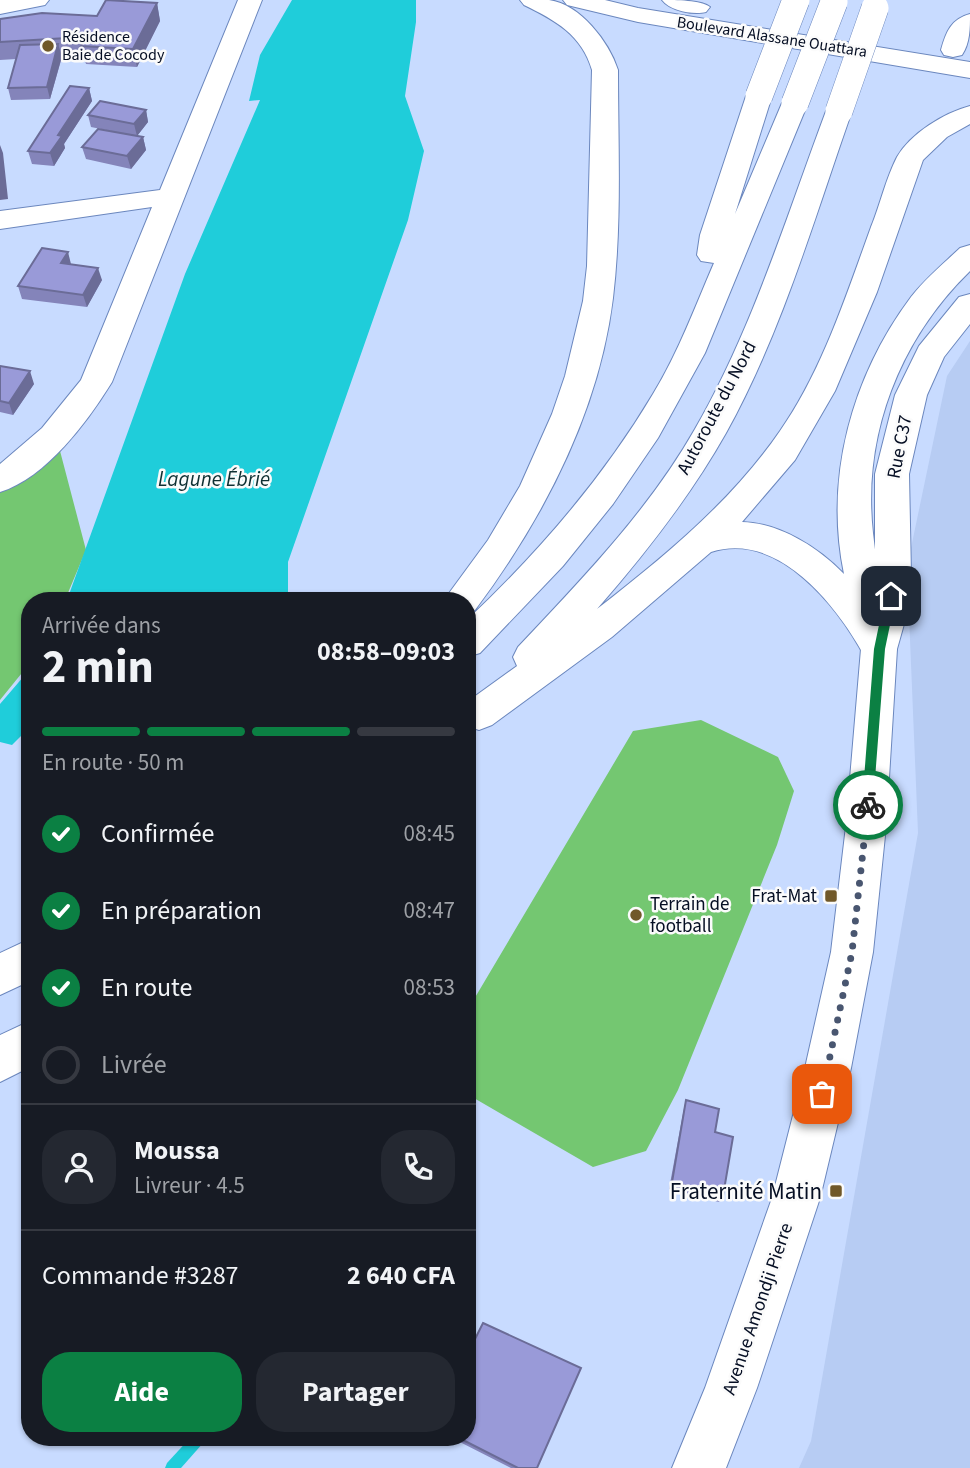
<!DOCTYPE html>
<html lang="fr">
<meta charset="utf-8">
<style>
:root{--surface:#171b24;--page:#242831;--text:#f1f3f6;--muted:#9ea1a6;--line:#363941;--accent:#0b8043}
body{margin:0;font-family:"Source Sans 3",sans-serif;background:var(--page);color:var(--text);height:100vh;display:flex;flex-direction:column;font-size:26px;white-space:nowrap}
*{box-sizing:border-box;margin:0}
p{font-size:23px;color:var(--muted)}
.icon{flex:none;width:38px;height:38px;fill:none;stroke:currentColor;stroke-width:2;stroke-linecap:round;stroke-linejoin:round}
.map{position:relative;flex:1;overflow:hidden}
.details{position:absolute;left:21px;top:592px;width:455px;height:854px;display:flex;flex-direction:column;background:var(--surface);border-radius:28px;box-shadow:0 2px 5px #0004}
.details>*{flex:none}
.pin{position:absolute;display:grid;place-items:center;width:60px;height:60px;color:#fff;margin:-30px;border-radius:14px;box-shadow:0 4px 10px #0006}
.courier{position:absolute;display:grid;place-items:center;width:70px;height:70px;margin:-35px;border:5px solid #0b8043;border-radius:50%;background:#fff;color:#222;box-shadow:0 2px 9px #0007}
.overview em{font-style:normal;font-weight:700}
.overview div{display:flex;flex-direction:column-reverse}
.overview{display:flex;align-items:center;justify-content:space-between;height:119px;padding:0 21px}
h1{font-size:46px;font-weight:700;line-height:52px}
.bar{display:grid;grid-template-columns:repeat(4,1fr);gap:10px 7px;align-content:center;height:84px;padding:0 21px}
.bar i{height:9px;border-radius:5px;background:var(--line)}
.bar .selected{background:var(--accent)}
.bar p{grid-column:span 4}
.line{display:flex;align-items:center;gap:18px;padding:0 21px;border-top:2px solid var(--line)}
.line div{flex:1}
.round{display:grid;place-items:center;flex:none;width:74px;height:74px;border-radius:28px;background:var(--page)}
ol{padding:0 21px;list-style:none}
li{display:flex;align-items:center;gap:21px;height:77px}
li p{margin-inline-start:auto}
li .icon{padding:7px;border-radius:50%;background:var(--accent);color:#fff;stroke-width:4}
li:last-child{color:var(--muted)}
li i{width:38px;height:38px;border:4px solid var(--line);border-radius:50%}
.button{display:flex;gap:14px;margin-top:auto;padding:14px 21px}
.button a{flex:1;height:80px;border-radius:28px;background:var(--accent);color:#fff;font-size:28px;font-weight:700;line-height:80px;text-align:center}
.button a+a{background:var(--page);color:var(--text)}
.map>svg:first-child{display:block}
.built{fill:#b7ccf3}
.green{fill:#74c771}
.water{fill:#1fcdda}
.lines{fill:none;stroke-linecap:round;stroke-linejoin:round}
.stream{fill:#1fcdda;fill-rule:evenodd}
.minor-casing{stroke:#6b87be;stroke-width:2}
.major-casing{stroke:#6b87be;stroke-width:2}
.highway-casing{stroke:#6b87be;stroke-width:2}
.minor{fill:#fff;fill-rule:evenodd}
.major{fill:#fff;fill-rule:evenodd}
.highway{fill:#fff;fill-rule:evenodd}
.highway-bridge-casing{stroke:#6b87be;stroke-width:28;stroke-linecap:butt}
.highway-bridge{stroke:#fff;stroke-width:27}
.wall{fill:#8484ba}
.shaded-wall{fill:#6b6c97}
.building{fill:#999ad8;stroke:#6b6c97;stroke-width:2}
.route{fill:#0b8043}
.done{stroke:#495670;stroke-width:7;stroke-dasharray:0 12.6}
.poi-dot{fill:#705829;stroke:#fbfbfb;stroke-width:2.5}
.labels{text-anchor:middle;dominant-baseline:central;stroke-width:5;stroke-linejoin:round;paint-order:stroke}
.far-poi-label{font-size:16px;fill:#050e23;stroke:#fbfbfb;text-anchor:start}
.far-street-label{font-size:16px;fill:#050e23;stroke:#fbfbfb}
.street-label{font-size:19px;fill:#050e23;stroke:#fbfbfb}
.poi-label{font-size:19px;fill:#050e23;stroke:#fbfbfb;text-anchor:end}
.water-label{font-size:21px;font-style:italic;fill:#0f3033;stroke:#fbfbfb}
.near-poi-label{font-size:23px;fill:#050e23;stroke:#fbfbfb;text-anchor:end}
</style>
<div class="map">
<svg width="970" height="1468" viewBox="0 0 970 1468">
<rect width="100%" height="100%" fill="#c8dbff"/>
<path class="built" d="M 970,341 L 970,1468 L 799,1468 L 811,1441 L 918,833 L 907,567 L 947,376 Z"/>
<path class="green" d="M 54,428 L 86,550 L 65,600 L 30,600 L 30,663 L 0,700 L 0,463 Z
M 701,720 L 778,757 L 794,791 L 777,845 L 678,1090 L 646,1151 L 593,1167 L 467,1094 L 467,1011 L 633,731 Z"/>
<path class="water" d="M 292,0 L 416,0 L 416,22 L 405,96 L 424,151 L 408,220 L 288,562 L 288,600 L 67,600 L 185,274 L 260,100 L 249,101 L 260,55 Z
M 30,669 L 30,727 L 12,745 L 0,742 L 0,704 Z"/>
<g class="lines">
<path class="stream" d="M 191,1437 L 206,1437 L 204,1442 L 181,1468 L 165,1468 L 167,1463 Z"/>
<g class="minor-casing">
<path id="minor" d="M 0,0 L 49,0 L 45,5 L 0,14 Z
M 238,0 L 262,0 L 112,382 C 88,421 46,478 0,492 L 0,464 L 42,428 L 81,380 L 152,207 L 0,229 L 0,211 L 160,190 Z
M 970,14 C 970,28 970,43 962,55 L 953,57 L 944,55 L 941,50 C 946,32 951,19 970,14 Z
M 970,294 L 970,324 L 944,357 L 927,395 L 909,474 L 911,575 L 906,617 L 897,649 L 886,826 L 873,952 L 851,1068 L 820,1198 L 757,1388 L 726,1468 L 672,1468 L 705,1388 L 772,1198 L 805,1068 L 831,952 L 846,826 L 861,649 L 870,617 L 875,575 L 875,474 L 895,395 L 919,346 L 959,297 Z"/>
</g>
<g class="major-casing">
<path id="major" d="M 563,0 L 605,0 L 638,8 L 970,62 L 970,78 L 638,22 L 567,5 Z"/>
</g>
<g class="highway-casing">
<path id="highway" d="M 520,0 C 529,0 539,0 549,0 C 580,4 609,42 618,70 C 618,146 622,223 613,298 C 599,412 543,519 475,610 L 467,612 L 467,600 L 444,600 L 488,540 L 520,486 L 552,414 L 565,376 L 583,301 L 587,266 L 592,70 C 582,35 555,20 524,5 Z
M 662,0 C 676,0 701,0 710,7 L 706,12 C 694,15 670,11 662,0 Z
M 759,88 L 768,91 L 772,96 L 735,214 L 782,103 L 786,98 L 795,95 L 804,98 L 808,103 L 705,353 L 658,438 L 613,504 L 563,566 L 480,653 L 467,657 L 467,620 C 538,553 603,478 653,394 C 678,353 695,307 714,263 L 701,261 L 697,255 L 700,235 L 746,96 L 750,91 Z
M 839,103 L 848,105 L 852,111 C 814,219 782,332 726,433 C 690,497 645,554 597,609 C 664,557 732,501 780,431 C 822,371 846,296 871,227 C 880,205 886,178 897,157 C 911,133 944,113 970,106 L 970,124 L 947,137 L 923,160 L 877,292 L 835,391 L 795,460 L 742,522 C 780,523 819,548 844,574 C 824,477 852,376 911,297 C 925,279 943,264 960,248 L 970,245 L 970,271 C 900,339 862,435 873,533 C 877,573 888,611 897,649 L 892,659 L 879,664 L 866,659 C 839,608 779,530 711,552 L 612,637 L 492,725 L 479,730 L 467,726 L 467,702 L 517,666 L 513,657 L 518,647 C 582,579 649,510 695,429 C 752,330 786,218 826,111 L 830,105 Z
M 30,939 L 30,981 L 0,995 L 0,953 Z
M 30,1021 L 30,1067 L 0,1082 L 0,1035 Z"/>
</g>
<use href="#minor" class="minor"/>
<use href="#major" class="major"/>
<use href="#highway" class="highway"/>
<g class="highway-bridge-casing">
<path id="highway-bridge" d="M 759,96 L 796,0
M 795,103 L 834,2
M 839,111 L 875,8"/>
</g>
<use href="#highway-bridge" class="highway-bridge"/>
</g>
<path class="wall" d="M 157,3 L 160,21 L 137,67 L 86,64 L 84,57 L 72,56 L 62,57 L 50,99 L 11,100 L 8,88 L 16,59 L 0,60 L 0,19 L 97,16 Z
M 89,88 L 92,101 L 64,144 L 65,148 L 54,166 L 32,164 L 28,151 Z
M 146,110 L 148,122 L 137,136 L 143,137 L 146,150 L 131,169 L 86,159 L 82,147 L 136,136 L 91,127 L 88,115 Z
M 71,264 L 102,280 L 87,307 L 22,299 L 18,286 Z
M 0,366 L 34,384 L 13,415 L 0,412 Z
M 686,1100 L 715,1132 L 723,1196 L 719,1202 L 669,1189 L 684,1108 Z
M 450,1437 L 467,1437 L 537,1468 L 511,1468 Z"/>
<path class="shaded-wall" d="M 157,3 L 160,21 L 137,67 L 133,49 Z
M 58,44 L 62,56 L 50,99 L 47,87 Z
M 89,88 L 92,101 L 64,144 L 65,148 L 54,166 L 50,153 L 58,135 Z
M 146,110 L 148,122 L 137,136 L 134,124 Z
M 143,137 L 146,150 L 131,169 L 127,156 Z
M 0,145 L 3,153 L 8,199 L 0,200 Z
M 68,252 L 71,264 L 61,263 Z
M 98,268 L 102,280 L 87,307 L 83,295 Z
M 30,371 L 34,384 L 13,415 L 9,403 Z"/>
<path class="building" d="M 106,0 L 157,3 L 133,49 L 81,46 L 84,40 L 67,38 L 0,42 L 0,19 L 42,13 L 97,16 Z
M 58,44 L 47,87 L 8,88 L 20,45 Z
M 70,86 L 89,88 L 58,135 L 62,136 L 50,153 L 28,151 Z
M 100,101 L 146,110 L 134,124 L 88,115 Z
M 98,129 L 143,137 L 127,156 L 82,147 Z
M 42,248 L 68,252 L 61,263 L 98,268 L 83,295 L 18,286 Z
M 0,366 L 30,371 L 9,403 L 0,401 Z
M 686,1100 L 719,1109 L 715,1132 L 733,1137 L 723,1196 L 672,1182 Z
M 483,1323 L 581,1368 L 537,1468 L 518,1468 L 457,1437 L 467,1437 L 467,1355 Z"/>
<path class="route" d="M 891,592 L 896,596 L 885,649 L 873,805 L 868,810 L 862,805 L 874,649 L 885,596 Z"/>
<g class="lines">
<path class="done" d="M 822,1094 L 852,952 L 868,805"/>
</g>
<g class="poi-dot">
<circle cx="48" cy="46" r="7"/>
<rect x="824" y="889" width="14" height="14" rx="3.5"/>
<circle cx="636" cy="915" r="7"/>
<rect x="829" y="1184" width="14" height="14" rx="3.5"/>
</g>
<g class="labels">
<g class="far-poi-label">
<text x="62" y="37">Résidence<tspan x="62" dy="18">Baie de Cocody</tspan></text>
</g>
<g class="far-street-label">
<text transform="translate(772 37) rotate(9)">Boulevard Alassane Ouattara</text>
</g>
<g class="street-label">
<text transform="translate(717 408) rotate(-62)">Autoroute du Nord</text>
<text transform="translate(900 447) rotate(-79)">Rue C37</text>
<text transform="translate(758 1309) rotate(-71)">Avenue Amondji Pierre</text>
</g>
<g class="poi-label">
<text x="817" y="896">Frat-Mat</text>
<text x="650" y="904" text-anchor="start">Terrain de<tspan x="650" dy="22">football</tspan></text>
</g>
<g class="water-label">
<text x="214" y="479">Lagune Ébrié</text>
</g>
<g class="near-poi-label">
<text x="822" y="1191">Fraternité Matin</text>
</g>
</g>
</svg>
<div class="pin" style="left:822px;top:1094px;background:#ea580c"><svg class="icon" aria-label="bag" viewBox="0 0 24 24"><path d="M5 8h14l-1 12H6zM9 8a3 3 0 0 1 6 0"/></svg></div>
<div class="pin" style="left:891px;top:596px;background:#1f2937"><svg class="icon" aria-label="home" viewBox="0 0 24 24"><path d="M3 11l9-7 9 7M6 9v11h12V9"/></svg></div>
<div class="courier" style="left:868px;top:805px"><svg class="icon" aria-label="bike" viewBox="0 0 24 24"><circle cx="6" cy="16" r="4"/><circle cx="18" cy="16" r="4"/><path d="M6 16l4-8h5l3 8M10 8l3 8H6M13 5h3"/></svg></div>
<section class="details">
<div class="overview"><div><h1>2 min</h1><p>Arrivée dans</p></div><em>08:58–09:03</em></div>
<div class="bar"><i class="selected"></i><i class="selected"></i><i class="selected"></i><i></i><p>En route · 50 m</p></div>
<ol>
<li><svg class="icon" aria-label="check" viewBox="0 0 24 24"><path d="M5 12l5 5 9-10"/></svg>Confirmée<p>08:45</p></li>
<li><svg class="icon" aria-label="check" viewBox="0 0 24 24"><path d="M5 12l5 5 9-10"/></svg>En préparation<p>08:47</p></li>
<li><svg class="icon" aria-label="check" viewBox="0 0 24 24"><path d="M5 12l5 5 9-10"/></svg>En route<p>08:53</p></li>
<li><i></i>Livrée</li>
</ol>
<div class="line" style="height:126px"><a class="round"><svg class="icon" aria-label="person" viewBox="0 0 24 24"><circle cx="12" cy="8" r="4"/><path d="M4 21q1-7 8-7t8 7"/></svg></a><div><b>Moussa</b><p>Livreur · 4.5</p></div><a class="round"><svg class="icon" aria-label="phone" viewBox="0 0 24 24"><path d="M5 4h4l2 5-3 2q2 4 5 5l2-3 5 2v4C11 20 4 13 5 4z"/></svg></a></div>
<div class="line" style="height:91px"><div>Commande #3287</div><b>2 640 CFA</b></div>
<div class="button"><a>Aide</a><a>Partager</a></div>
</section>
</div>
